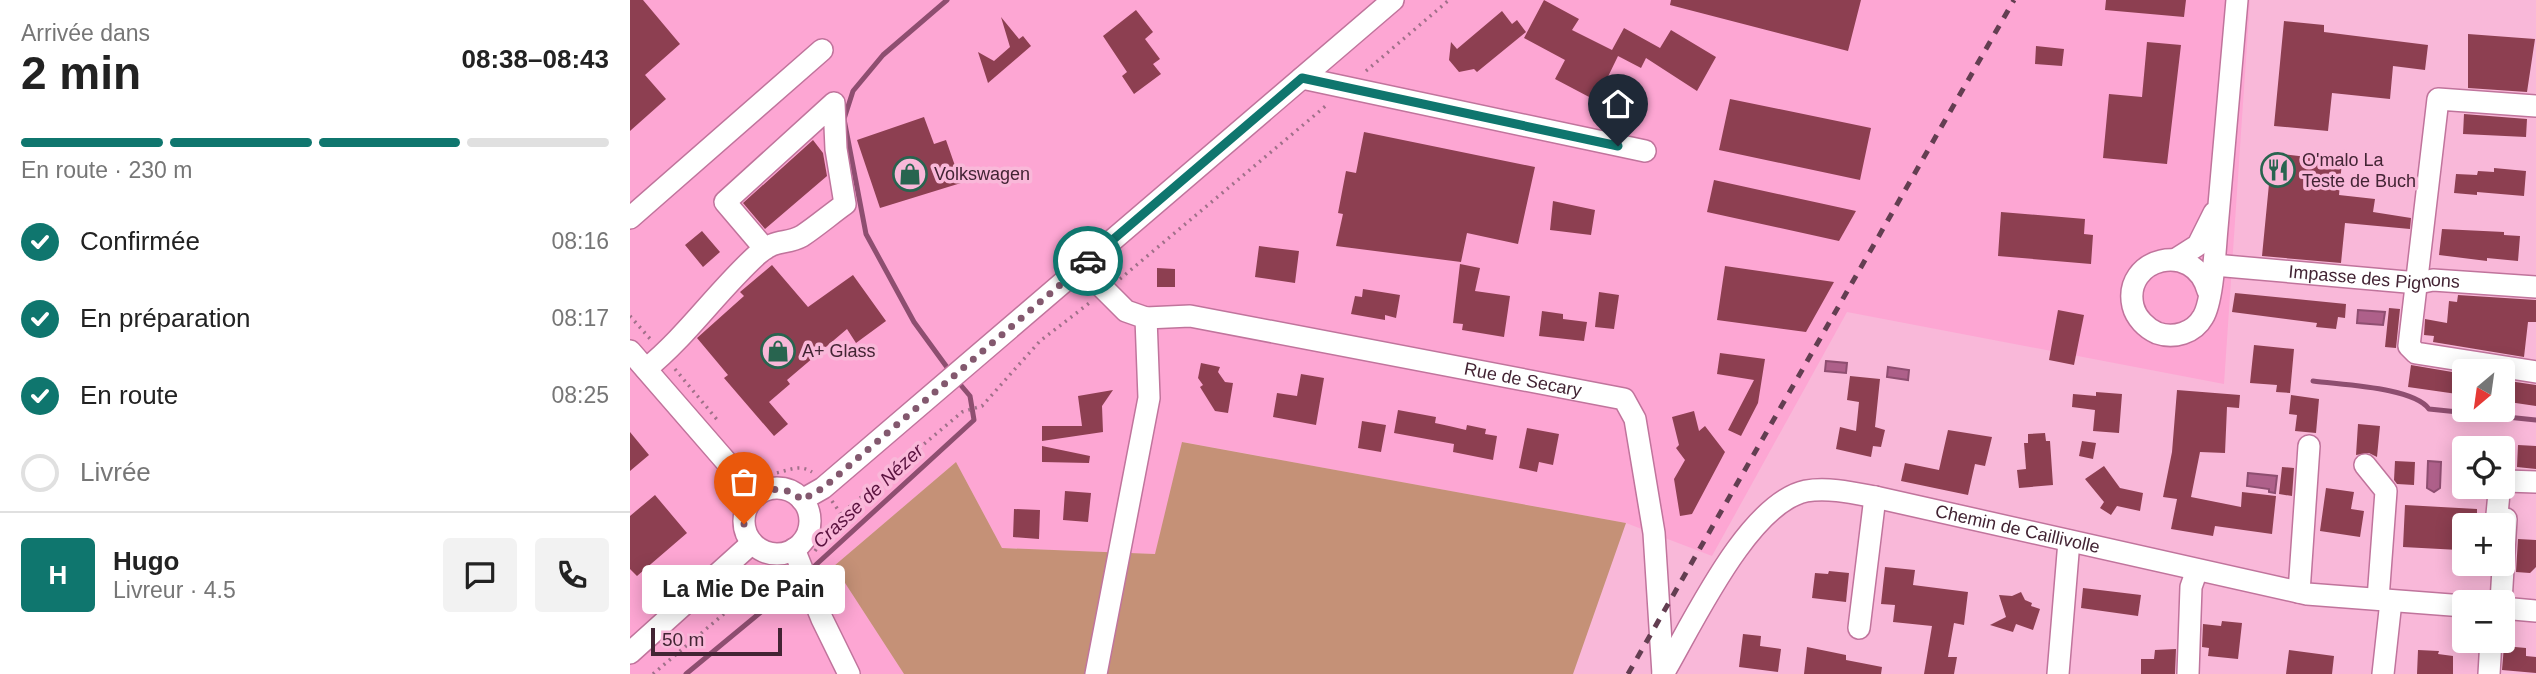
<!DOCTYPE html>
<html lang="fr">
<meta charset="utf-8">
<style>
:root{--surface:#fff;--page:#f2f2f2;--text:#222;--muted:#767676;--line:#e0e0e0;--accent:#0f766e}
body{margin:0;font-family:Arial,sans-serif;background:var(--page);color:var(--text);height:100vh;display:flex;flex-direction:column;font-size:26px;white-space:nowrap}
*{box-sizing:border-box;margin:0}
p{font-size:23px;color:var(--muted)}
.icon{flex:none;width:38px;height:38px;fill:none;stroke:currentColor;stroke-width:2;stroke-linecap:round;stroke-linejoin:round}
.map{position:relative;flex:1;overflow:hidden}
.side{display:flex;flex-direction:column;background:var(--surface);width:630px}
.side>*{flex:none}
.needle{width:46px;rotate:209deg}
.controls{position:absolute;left:1822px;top:359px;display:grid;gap:14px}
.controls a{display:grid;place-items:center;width:63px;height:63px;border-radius:7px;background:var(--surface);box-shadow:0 4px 18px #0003;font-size:35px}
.scale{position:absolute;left:21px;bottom:18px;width:131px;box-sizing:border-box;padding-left:7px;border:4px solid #432434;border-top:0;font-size:19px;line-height:24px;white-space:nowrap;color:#432434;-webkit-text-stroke:5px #f9b8d9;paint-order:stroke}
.pin{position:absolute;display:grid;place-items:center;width:60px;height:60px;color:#fff;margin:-72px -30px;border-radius:50% 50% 50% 0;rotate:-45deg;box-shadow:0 0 7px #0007}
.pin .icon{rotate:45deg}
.courier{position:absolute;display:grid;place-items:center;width:70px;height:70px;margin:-35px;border:5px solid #0f766e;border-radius:50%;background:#fff;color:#222;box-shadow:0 2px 9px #0007}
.bubble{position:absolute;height:49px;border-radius:7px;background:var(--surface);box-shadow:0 4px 18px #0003;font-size:23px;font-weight:800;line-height:49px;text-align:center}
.headline em{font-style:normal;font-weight:800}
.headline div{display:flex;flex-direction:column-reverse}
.headline{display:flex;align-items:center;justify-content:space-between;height:119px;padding:0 21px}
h1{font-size:46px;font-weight:800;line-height:52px}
.bar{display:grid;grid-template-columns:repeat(4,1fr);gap:10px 7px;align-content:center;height:84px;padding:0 21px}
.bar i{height:9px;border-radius:5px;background:var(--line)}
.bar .active{background:var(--accent)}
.bar p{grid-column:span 4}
.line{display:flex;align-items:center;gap:18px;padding:0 21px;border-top:2px solid var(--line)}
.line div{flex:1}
.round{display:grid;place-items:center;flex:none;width:74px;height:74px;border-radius:7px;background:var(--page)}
ol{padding:0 21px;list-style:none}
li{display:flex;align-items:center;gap:21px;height:77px}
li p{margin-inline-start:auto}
li .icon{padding:7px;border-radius:50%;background:var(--accent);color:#fff;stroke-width:4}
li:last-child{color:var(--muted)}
li i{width:38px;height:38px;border:4px solid var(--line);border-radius:50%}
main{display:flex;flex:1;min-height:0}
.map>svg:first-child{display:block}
.built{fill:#fda6d3}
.green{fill:#c59177}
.water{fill:#ae608a;stroke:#8e4e70;stroke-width:2}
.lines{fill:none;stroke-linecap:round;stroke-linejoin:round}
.stream{stroke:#8e4e70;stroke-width:5}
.building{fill:#8d3f51}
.minor-casing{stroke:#c0749c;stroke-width:24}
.path{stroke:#a07089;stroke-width:3.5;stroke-dasharray:2 5;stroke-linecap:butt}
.minor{stroke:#fff;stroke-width:21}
.rail{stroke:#633e51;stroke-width:5;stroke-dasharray:9 9;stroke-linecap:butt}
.done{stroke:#83586e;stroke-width:7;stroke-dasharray:0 12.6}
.route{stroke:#0f766e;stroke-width:9}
.labels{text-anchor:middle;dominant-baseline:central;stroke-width:7;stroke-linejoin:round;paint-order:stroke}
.poi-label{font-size:18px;fill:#432434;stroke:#f9b8d9;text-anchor:start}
.street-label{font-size:18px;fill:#432434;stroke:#f9b8d9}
.water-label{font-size:19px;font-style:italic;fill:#5a123f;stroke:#f9b8d9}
</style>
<main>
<section class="side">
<div class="headline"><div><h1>2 min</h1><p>Arrivée dans</p></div><em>08:38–08:43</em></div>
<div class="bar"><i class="active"></i><i class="active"></i><i class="active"></i><i></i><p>En route · 230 m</p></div>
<ol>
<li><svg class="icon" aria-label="check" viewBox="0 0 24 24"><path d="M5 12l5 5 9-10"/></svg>Confirmée<p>08:16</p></li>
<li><svg class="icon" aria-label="check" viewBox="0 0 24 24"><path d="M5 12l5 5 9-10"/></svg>En préparation<p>08:17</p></li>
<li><svg class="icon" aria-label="check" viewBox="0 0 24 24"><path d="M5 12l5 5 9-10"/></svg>En route<p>08:25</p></li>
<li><i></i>Livrée</li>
</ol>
<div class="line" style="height:126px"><b class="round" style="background:var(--accent);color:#fff">H</b><div><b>Hugo</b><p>Livreur · 4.5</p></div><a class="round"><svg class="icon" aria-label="chat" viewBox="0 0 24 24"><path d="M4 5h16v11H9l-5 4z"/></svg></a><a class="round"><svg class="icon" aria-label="phone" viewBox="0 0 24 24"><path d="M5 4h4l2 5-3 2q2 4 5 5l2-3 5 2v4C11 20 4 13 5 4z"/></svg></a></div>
</section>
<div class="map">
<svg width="1906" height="674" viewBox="0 0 1906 674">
<rect width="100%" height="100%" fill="#f9b8d9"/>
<path class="built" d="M 0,0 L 1620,0 L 1594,384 L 1217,312 L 1082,556 L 996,523 L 553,442 L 526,554 L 372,548 L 326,462 L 204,566 L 274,674 L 0,674 Z"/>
<path class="green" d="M 552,442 L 996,523 L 943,674 L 274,674 L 204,566 L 326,462 L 372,548 L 525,554 Z"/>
<path class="water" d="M 1728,310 L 1755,312 L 1753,325 L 1727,323 Z
M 1196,361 L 1217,363 L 1216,373 L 1195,371 Z
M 1258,367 L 1279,370 L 1278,380 L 1257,377 Z
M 1798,461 L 1811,462 L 1810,488 L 1804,492 L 1797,488 Z
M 1618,473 L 1647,476 L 1645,493 L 1639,492 L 1639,489 L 1617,486 Z"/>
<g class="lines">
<path class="stream" d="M 317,0 L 253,55 L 223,91 L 214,119 L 236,234 L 284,322 L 319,370
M 1683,381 C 1711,385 1783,387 1799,409 L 1906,420
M 178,572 L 344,420 L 340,396 L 329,383
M 56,674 L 171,579"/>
</g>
<path class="building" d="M 0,0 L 13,0 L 50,44 L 15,75 L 36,99 L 0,131 Z
M 914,0 L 949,19 L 942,30 L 982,50 L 994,28 L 1030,48 L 1041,30 L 1086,57 L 1067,91 L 1016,58 L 1011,68 L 988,56 L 972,89 L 967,86 L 961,98 L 925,79 L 935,60 L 894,38 Z
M 1041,0 L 1231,0 L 1218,51 L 1040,5 Z
M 1476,0 L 1556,0 L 1554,17 L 1475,10 Z
M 506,10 L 523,32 L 515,39 L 530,59 L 523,64 L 531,74 L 504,94 L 492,76 L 497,72 L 473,36 Z
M 872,11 L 882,24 L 887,20 L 896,32 L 847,72 L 844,69 L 829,72 L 819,60 L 821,42 L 827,49 Z
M 371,17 L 389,39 L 393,36 L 401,46 L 358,83 L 348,52 L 364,61 L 380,47 Z
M 1654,21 L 1694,25 L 1694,32 L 1798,45 L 1795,70 L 1763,66 L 1760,99 L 1702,93 L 1698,131 L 1644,126 Z
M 1838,34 L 1905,39 L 1897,92 L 1838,88 Z
M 1517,42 L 1551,45 L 1537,164 L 1473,158 L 1479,94 L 1512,97 Z
M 1406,46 L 1434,49 L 1432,66 L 1405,64 Z
M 1100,99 L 1241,128 L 1230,180 L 1089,150 Z
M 1834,114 L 1897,119 L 1896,137 L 1833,134 Z
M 294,117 L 304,144 L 316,140 L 331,183 L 250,208 L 227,140 Z
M 734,132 L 905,167 L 888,244 L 837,233 L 831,262 L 706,246 L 713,214 L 708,213 L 716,171 L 726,173 Z
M 183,140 L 193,153 L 197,176 L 135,229 L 113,203 Z
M 1642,153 L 1712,161 L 1709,195 L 1745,199 L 1743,212 L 1781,218 L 1780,229 L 1715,223 L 1711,263 L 1632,256 Z
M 1864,168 L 1896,171 L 1894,196 L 1847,192 L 1847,195 L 1824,193 L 1826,174 L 1847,175 L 1848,171 L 1864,172 Z
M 1084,180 L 1226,211 L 1209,241 L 1077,212 Z
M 923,201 L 965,210 L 961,235 L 920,230 Z
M 1371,212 L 1455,219 L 1454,234 L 1463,235 L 1461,264 L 1368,256 Z
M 1812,229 L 1874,232 L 1874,235 L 1890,236 L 1888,261 L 1857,258 L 1857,261 L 1809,255 Z
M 72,231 L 90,252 L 73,267 L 55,245 Z
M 629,246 L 669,251 L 665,283 L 625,277 Z
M 830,264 L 850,268 L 845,291 L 880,296 L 874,337 L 832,330 L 833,324 L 823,323 Z
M 142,265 L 178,307 L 223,275 L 256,321 L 226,343 L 217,329 L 157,380 L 160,384 L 139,402 L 158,424 L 144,436 L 94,378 L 98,375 L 67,338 L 114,296 L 110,292 Z
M 1095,266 L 1204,282 L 1176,332 L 1087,320 Z
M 527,268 L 545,269 L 545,287 L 527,287 Z
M 733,289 L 770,295 L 766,318 L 755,315 L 755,320 L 721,314 L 725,296 L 732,297 Z
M 969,292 L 989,295 L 984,329 L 965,327 Z
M 1605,293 L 1716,304 L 1715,318 L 1708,317 L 1706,329 L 1686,327 L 1687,323 L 1602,312 Z
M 1828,295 L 1906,300 L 1906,322 L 1898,322 L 1894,357 L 1803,342 L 1804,336 L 1794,335 L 1795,319 L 1817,323 L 1819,301 L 1827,302 Z
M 1759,308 L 1770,309 L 1766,348 L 1755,347 Z
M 1428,310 L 1454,315 L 1444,365 L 1419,360 Z
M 912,311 L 933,314 L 933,319 L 957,322 L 954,341 L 909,336 Z
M 1624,345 L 1664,349 L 1660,393 L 1646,392 L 1647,385 L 1620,383 Z
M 1090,353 L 1135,359 L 1128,403 L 1111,436 L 1098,430 L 1124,380 L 1087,374 Z
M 571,363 L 590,367 L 588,372 L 595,382 L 603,383 L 598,413 L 585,411 L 570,387 L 573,385 L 568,378 Z
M 1781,365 L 1834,374 L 1834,395 L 1778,387 Z
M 671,374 L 694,378 L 686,425 L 643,417 L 647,393 L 667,396 Z
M 1220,376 L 1250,379 L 1245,427 L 1255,430 L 1251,447 L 1243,446 L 1241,457 L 1206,449 L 1210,427 L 1226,431 L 1229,402 L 1217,400 Z
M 1872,380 L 1906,385 L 1906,406 L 1872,401 Z
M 483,390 L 472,406 L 473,432 L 412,441 L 412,426 L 452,426 L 448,396 Z
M 1547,390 L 1610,395 L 1609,408 L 1597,407 L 1595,453 L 1570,452 L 1561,497 L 1611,507 L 1612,492 L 1646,496 L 1642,534 L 1585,526 L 1583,536 L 1541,529 L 1547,499 L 1533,497 L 1542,452 Z
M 1466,392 L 1492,394 L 1489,433 L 1463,431 L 1465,410 L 1442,407 L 1443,394 L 1466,396 Z
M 1661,395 L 1689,399 L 1686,433 L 1665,431 L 1667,415 L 1659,414 Z
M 768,410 L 806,417 L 805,423 L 819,426 L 836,430 L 837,425 L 856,429 L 855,434 L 867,436 L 863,460 L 823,452 L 824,444 L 764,433 Z
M 1064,411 L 1069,431 L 1075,426 L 1095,452 L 1062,514 L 1050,516 L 1044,479 L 1055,460 L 1046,448 L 1049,445 L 1042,417 Z
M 732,421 L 756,425 L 751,452 L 728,448 Z
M 1728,424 L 1750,426 L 1747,457 L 1739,453 L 1726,455 Z
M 897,428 L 929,434 L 923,465 L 909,462 L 907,472 L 889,468 Z
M 1318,430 L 1362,437 L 1355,466 L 1345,464 L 1338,495 L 1271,481 L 1275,463 L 1309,470 Z
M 0,432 L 19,455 L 0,471 Z
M 1415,433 L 1416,441 L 1420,441 L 1423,485 L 1389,488 L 1387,470 L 1396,469 L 1394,443 L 1398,443 L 1398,434 Z
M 1452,441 L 1466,443 L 1463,459 L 1449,456 Z
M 1888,445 L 1906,446 L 1906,469 L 1887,467 Z
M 412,446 L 460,456 L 459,463 L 412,462 Z
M 1765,461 L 1785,462 L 1784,485 L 1767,484 L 1764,480 Z
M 1474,466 L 1490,488 L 1513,493 L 1510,511 L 1487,506 L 1481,515 L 1470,508 L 1474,502 L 1455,479 Z
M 1652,467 L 1664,468 L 1662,496 L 1649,494 Z
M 1696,488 L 1724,492 L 1721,509 L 1734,511 L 1730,537 L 1690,531 Z
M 435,491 L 461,493 L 458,522 L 433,520 Z
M 25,495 L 57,533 L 7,576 L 0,569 L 0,516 Z
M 1775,505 L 1847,509 L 1847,525 L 1834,525 L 1834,544 L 1829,544 L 1829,550 L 1773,547 Z
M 384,509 L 410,510 L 409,539 L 383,537 Z
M 1888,539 L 1906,540 L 1906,567 L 1900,573 L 1886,572 Z
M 1255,567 L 1285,570 L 1283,585 L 1338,592 L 1334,625 L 1324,623 L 1318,657 L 1327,657 L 1324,674 L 1294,674 L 1302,626 L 1263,622 L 1265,605 L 1251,604 Z
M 1199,571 L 1219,573 L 1216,602 L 1182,598 L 1185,573 L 1198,574 Z
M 1453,588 L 1511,595 L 1508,616 L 1451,608 Z
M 1391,592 L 1395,600 L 1402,603 L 1401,606 L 1410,609 L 1403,630 L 1386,624 L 1383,632 L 1360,625 L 1376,617 L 1369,595 L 1382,596 Z
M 1592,621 L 1612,623 L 1608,659 L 1578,656 L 1579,648 L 1572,647 L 1573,624 L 1591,626 Z
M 1113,634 L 1131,636 L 1130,646 L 1151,649 L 1148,672 L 1109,667 Z
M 1874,646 L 1896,648 L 1896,656 L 1906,657 L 1906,673 L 1872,670 Z
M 1177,647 L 1216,655 L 1216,660 L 1252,667 L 1251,674 L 1174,674 Z
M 1546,649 L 1545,674 L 1511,674 L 1511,659 L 1524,659 L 1525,650 Z
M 1659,650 L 1704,656 L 1702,674 L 1656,674 Z
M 1788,650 L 1809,651 L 1808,654 L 1823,656 L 1823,674 L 1787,674 Z"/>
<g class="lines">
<g class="minor-casing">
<g id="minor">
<path d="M 672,78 L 1015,151"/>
<path d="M 1906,106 L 1808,99 L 1779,346 L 1786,353 L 1906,372"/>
<path d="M 0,218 L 192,50"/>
<path d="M 1546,259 L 1568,245 L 1584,213"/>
<path id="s1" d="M 1584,265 L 1788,283 L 1803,280 L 1906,287"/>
<path d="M 452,267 L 496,311 L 516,318 L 519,398 L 466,674"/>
<path d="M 1578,291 C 1564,239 1492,258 1503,306 C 1506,318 1516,328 1527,333 C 1544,339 1564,333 1573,317 C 1583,301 1585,249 1587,228 C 1594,152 1600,76 1607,0"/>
<path id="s2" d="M 516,318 L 560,316 L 994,399 L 1005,419 L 1024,533 L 1033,674"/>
<path d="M 0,351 L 126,496"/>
<path d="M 16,369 C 57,336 88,290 128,254 C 146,238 156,245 172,236 C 187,226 201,214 215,204 L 206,149 L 204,103 L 95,202 L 135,249"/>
<path d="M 1735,465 L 1756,491 L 1748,599"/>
<circle cx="147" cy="521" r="33"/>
<path d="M 172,500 L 193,488 L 763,0"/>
<path d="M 1866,525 L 1869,493 L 1876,481 L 1906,482"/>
<path d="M 164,549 L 192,619 L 219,674"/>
<path d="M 1669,592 L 1679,446"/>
<path d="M 1871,602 L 1876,519"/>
<path d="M 1872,608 L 1906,611"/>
<path d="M 1229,628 L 1245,497"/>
<path d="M 0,653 L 122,543"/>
<path id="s3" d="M 1033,674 C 1062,625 1118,503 1176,491 C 1198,487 1224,493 1245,497 L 1677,594 L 1834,606"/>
<path d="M 1428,674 L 1439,541"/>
<path d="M 1558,674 L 1561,587 L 1567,570"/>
<path d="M 1753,674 L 1761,601"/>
<path d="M 1859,674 L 1861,640"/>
</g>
</g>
<path class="path" d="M 736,71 L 819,0
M 490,279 L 698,104
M 0,316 L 22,341
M 45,369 L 89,422
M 133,473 C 151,477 165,461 182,472
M 202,501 L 211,514
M 185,551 L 211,514 L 332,412 L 352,406 L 410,341 L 462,301
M 23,674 L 128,585 L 152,571"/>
<use href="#minor" class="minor"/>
<path class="rail" d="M 998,674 L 1384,0"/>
</g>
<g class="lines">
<path class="done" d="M 114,524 C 117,492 148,478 172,500 L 193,488 L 458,261"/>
<path class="route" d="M 458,261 L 672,78 L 988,146"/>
</g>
<defs>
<g id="restaurant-ring" transform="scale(1.75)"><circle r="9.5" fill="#f9b8d9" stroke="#28644f" stroke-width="1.5"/><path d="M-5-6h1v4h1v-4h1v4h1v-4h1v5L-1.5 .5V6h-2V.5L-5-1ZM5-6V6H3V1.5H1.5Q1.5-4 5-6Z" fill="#28644f"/></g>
<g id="shop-ring" transform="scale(1.75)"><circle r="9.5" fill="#f9b8d9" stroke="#28644f" stroke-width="1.5"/><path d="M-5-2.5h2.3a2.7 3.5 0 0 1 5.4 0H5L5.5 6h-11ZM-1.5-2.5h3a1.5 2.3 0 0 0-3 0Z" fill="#28644f"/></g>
</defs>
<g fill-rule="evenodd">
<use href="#restaurant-ring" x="1648" y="170"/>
<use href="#shop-ring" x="280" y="174"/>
<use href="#shop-ring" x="148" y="351"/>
</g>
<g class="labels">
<g class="poi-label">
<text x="1672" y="160">O'malo La<tspan x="1672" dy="21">Teste de Buch</tspan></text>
<text x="304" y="174">Volkswagen</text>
<text x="172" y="351">A+ Glass</text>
</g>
<g class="street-label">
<text stroke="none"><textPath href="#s1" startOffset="161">Impasse des Pignons</textPath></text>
<text stroke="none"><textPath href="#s2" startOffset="383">Rue de Secary</textPath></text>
<text stroke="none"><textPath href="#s3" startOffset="453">Chemin de Caillivolle</textPath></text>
</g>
<g class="water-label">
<text transform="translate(238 496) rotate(-43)">Crasse de Nézer</text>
</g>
</g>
</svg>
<div class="controls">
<a><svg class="needle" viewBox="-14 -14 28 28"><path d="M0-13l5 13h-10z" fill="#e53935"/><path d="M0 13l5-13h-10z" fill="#767676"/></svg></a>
<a><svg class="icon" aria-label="locate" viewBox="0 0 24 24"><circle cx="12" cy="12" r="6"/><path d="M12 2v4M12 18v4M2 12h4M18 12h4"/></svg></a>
<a>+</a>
<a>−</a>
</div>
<div class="scale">50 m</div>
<div class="pin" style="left:114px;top:524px;background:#ea580c"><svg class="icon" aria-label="bag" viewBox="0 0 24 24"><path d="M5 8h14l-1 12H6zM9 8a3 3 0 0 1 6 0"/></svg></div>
<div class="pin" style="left:988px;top:146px;background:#1f2937"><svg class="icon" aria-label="home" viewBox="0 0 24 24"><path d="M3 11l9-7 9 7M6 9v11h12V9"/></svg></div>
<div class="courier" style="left:458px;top:261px"><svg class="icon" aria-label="car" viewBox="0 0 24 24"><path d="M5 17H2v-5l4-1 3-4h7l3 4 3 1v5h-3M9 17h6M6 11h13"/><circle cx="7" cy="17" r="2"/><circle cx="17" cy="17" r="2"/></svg></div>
<div class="bubble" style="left:12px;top:565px;width:203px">La Mie De Pain</div>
</div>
</main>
